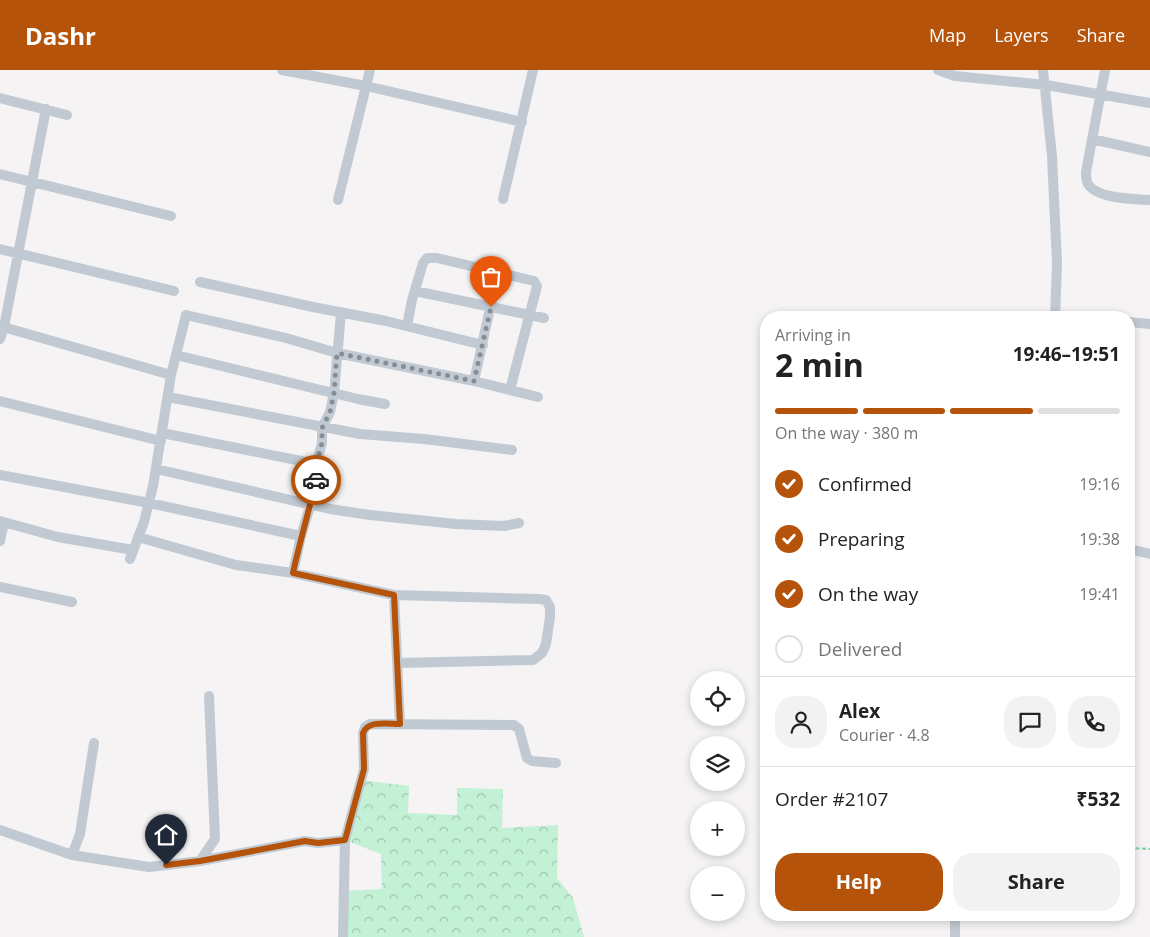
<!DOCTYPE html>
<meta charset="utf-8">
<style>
:root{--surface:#fff;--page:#f2f2f2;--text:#222;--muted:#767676;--line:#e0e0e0;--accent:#b45309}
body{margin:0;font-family:"Open Sans",sans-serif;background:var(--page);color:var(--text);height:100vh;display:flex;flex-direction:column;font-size:19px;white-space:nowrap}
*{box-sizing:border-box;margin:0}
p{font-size:16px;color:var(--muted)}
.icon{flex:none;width:28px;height:28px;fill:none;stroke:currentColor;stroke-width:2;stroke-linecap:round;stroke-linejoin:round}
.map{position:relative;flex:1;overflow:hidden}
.sheet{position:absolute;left:760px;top:241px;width:375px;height:610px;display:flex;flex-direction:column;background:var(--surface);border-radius:20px;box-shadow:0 2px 8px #0003}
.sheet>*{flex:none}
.fabs{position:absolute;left:690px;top:601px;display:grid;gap:10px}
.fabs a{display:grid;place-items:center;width:55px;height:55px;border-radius:50%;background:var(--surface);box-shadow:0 2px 8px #0003;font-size:25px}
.pin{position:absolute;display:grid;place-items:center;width:42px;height:42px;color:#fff;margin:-51px -21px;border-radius:50% 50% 50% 0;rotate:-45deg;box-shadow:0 0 5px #0007}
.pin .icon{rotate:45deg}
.courier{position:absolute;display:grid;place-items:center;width:50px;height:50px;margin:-25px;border:4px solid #b45309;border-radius:50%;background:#fff;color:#222;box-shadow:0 1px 6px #0007}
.headline em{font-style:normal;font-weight:700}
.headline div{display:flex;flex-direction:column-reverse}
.headline{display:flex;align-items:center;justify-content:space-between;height:85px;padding:0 15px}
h1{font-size:32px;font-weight:700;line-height:38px}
.bar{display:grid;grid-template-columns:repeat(4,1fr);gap:8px 5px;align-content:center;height:60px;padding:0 15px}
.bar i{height:6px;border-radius:4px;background:var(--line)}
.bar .current{background:var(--accent)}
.bar p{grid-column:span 4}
.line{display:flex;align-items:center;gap:12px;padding:0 15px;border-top:1px solid var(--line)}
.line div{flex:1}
.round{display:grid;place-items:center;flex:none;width:52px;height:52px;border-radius:20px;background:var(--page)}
ol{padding:0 15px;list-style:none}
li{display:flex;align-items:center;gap:15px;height:55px}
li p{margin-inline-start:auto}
li .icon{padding:5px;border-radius:50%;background:var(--accent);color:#fff;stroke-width:4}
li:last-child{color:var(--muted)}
li i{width:28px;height:28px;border:2px solid var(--line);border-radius:50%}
.cta{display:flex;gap:10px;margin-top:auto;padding:10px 15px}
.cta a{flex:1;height:58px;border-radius:20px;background:var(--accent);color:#fff;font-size:20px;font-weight:700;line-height:58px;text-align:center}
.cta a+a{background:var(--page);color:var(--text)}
header{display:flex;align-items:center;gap:30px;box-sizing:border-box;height:70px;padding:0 25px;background:var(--accent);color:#fff}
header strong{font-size:24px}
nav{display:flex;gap:28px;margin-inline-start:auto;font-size:18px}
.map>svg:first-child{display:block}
.forest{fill:url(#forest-crowns)}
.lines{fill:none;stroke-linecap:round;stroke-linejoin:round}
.path{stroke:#7ad0a6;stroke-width:2;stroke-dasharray:4 2.5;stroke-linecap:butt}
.minor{stroke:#c1cad2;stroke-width:10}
.done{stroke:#868d94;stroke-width:5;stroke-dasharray:0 9}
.route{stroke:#b45309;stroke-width:6}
</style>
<header>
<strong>Dashr</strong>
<nav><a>Map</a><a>Layers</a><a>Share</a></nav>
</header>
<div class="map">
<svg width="1150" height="867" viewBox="0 0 1150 867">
<defs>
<pattern id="forest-crowns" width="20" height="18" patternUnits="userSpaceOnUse" patternTransform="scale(1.25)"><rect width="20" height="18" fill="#c3f1d5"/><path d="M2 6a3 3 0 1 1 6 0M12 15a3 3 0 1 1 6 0" fill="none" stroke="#a0c6b0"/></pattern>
</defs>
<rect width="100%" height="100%" fill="#f5f3f3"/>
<path class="forest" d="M 361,710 L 409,716 L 408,743 L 457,745 L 457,718 L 503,719 L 502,758 L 558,755 L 557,808 L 573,828 L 584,867 L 343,867 L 344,821 L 382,819 L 381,784 L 345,770 Z"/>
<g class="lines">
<path class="path" d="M 1129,778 L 1150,779"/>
<path class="minor" d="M 282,0 L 366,16 L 522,52
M 938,0 L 955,6 L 1046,15 L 1150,33
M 1043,0 L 1052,86 L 1057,193 L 1055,248
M 1105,0 L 1086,102 C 1086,107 1086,110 1088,114 C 1097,129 1134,129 1150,130
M 0,28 L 67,45
M 1092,69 L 1150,82
M 0,104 L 171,146
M 503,129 L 533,0
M 338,130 L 370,0
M 0,179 L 174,221
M 200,212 L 313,237 L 386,251 L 483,275
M 415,221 L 544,248
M 1055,245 L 1083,248
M 1129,252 L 1150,254
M 0,256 L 171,305
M 407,256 L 412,230 L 423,193 L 427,188 L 437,188 L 534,211 L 537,216 L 510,320
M 0,269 L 4,257 L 46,39
M 176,285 L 358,329 L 385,334
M 474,311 L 498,202
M 168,327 L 360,364 L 424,369 L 512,380
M 0,331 L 161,371
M 162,363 L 316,394
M 156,399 L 330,439 L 370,445 L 456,454 L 504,456 L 519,453
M 0,405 L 149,433 L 301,466
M 0,451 L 58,467 L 133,480
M 138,467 L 236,495 L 293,503 L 394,525 L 539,529 L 546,530 L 550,537 L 550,547 L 546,574 L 542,583 L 533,590 L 397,593
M 0,471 L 4,452
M 1129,479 L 1150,484
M 130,489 L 144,452 L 153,416 L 171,305 L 186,245 L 286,268 L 337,283 L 474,311 L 538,327
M 293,503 L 301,466 L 311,433 L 317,406 L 316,394 L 322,373 L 322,358 L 330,342 L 334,323 L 341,243
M 0,517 L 72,532
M 394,525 L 400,654
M 0,760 L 72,785 L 149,797 L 200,791 L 305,771 L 318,773 L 345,770
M 72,785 L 80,764 L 94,673
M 200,791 L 215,769 L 209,626
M 955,845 L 955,867
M 343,867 L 345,770 L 364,699 L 363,663 L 365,657 L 370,654 L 514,655 L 519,659 L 527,688 L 532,691 L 556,693"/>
</g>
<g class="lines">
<path class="done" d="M 316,410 L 316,394 L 322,373 L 322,358 L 330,342 L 334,323 L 337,283 L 474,311 L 491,237"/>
<path class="route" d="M 166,795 L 200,791 L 305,771 L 318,773 L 345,770 L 364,699 L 363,663 C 368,650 387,654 400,654 L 394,525 L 293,503 C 300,471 309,441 316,410"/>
</g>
</svg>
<div class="fabs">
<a><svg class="icon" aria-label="locate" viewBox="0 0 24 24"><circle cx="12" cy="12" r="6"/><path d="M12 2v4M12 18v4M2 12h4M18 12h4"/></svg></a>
<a><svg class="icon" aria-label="layers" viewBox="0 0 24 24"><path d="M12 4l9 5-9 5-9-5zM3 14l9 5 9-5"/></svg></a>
<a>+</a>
<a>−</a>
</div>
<div class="pin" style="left:491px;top:237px;background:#ea580c"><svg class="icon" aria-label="bag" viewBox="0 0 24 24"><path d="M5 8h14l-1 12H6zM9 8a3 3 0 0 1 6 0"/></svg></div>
<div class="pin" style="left:166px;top:795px;background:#1f2937"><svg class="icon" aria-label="home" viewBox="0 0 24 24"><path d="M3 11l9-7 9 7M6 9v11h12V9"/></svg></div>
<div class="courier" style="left:316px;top:410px"><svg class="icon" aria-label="car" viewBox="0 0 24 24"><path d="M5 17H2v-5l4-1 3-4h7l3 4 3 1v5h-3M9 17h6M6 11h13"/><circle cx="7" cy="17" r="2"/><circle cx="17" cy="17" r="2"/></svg></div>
<section class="sheet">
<div class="headline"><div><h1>2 min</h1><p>Arriving in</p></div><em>19:46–19:51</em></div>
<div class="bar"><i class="current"></i><i class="current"></i><i class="current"></i><i></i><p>On the way · 380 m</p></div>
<ol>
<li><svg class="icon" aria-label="check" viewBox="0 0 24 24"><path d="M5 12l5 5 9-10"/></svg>Confirmed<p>19:16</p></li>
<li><svg class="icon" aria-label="check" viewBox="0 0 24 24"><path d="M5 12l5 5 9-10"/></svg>Preparing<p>19:38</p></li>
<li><svg class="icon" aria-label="check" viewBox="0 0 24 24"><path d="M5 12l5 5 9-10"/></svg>On the way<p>19:41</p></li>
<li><i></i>Delivered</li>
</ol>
<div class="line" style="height:90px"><a class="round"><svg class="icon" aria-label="person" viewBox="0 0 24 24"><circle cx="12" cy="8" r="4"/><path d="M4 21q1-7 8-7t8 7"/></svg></a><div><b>Alex</b><p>Courier · 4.8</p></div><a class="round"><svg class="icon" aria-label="chat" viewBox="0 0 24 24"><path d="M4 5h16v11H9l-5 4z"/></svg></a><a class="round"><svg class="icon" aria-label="phone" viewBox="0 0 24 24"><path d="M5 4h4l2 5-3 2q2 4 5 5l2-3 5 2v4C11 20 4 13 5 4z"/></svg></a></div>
<div class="line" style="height:65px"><div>Order #2107</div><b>₹532</b></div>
<div class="cta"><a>Help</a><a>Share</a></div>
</section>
</div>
